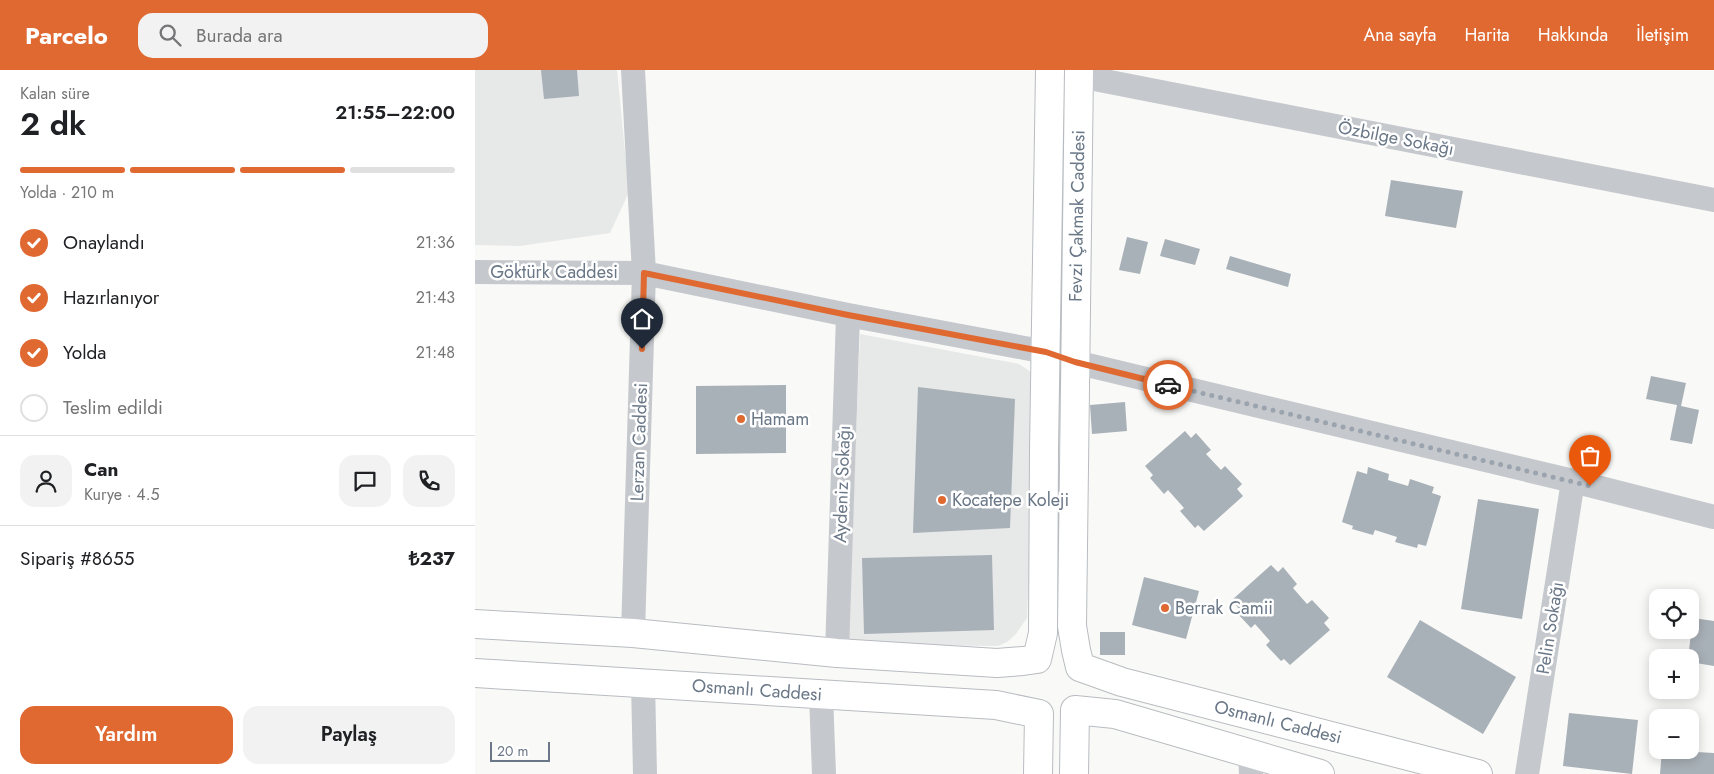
<!DOCTYPE html>
<html lang="tr">
<meta charset="utf-8">
<style>
:root{--surface:#fff;--page:#f2f2f2;--text:#202124;--muted:#757577;--line:#e0e0e0;--accent:#df6931}
body{margin:0;font-family:Jost,sans-serif;background:var(--page);color:var(--text);height:100vh;display:flex;flex-direction:column;font-size:19px;white-space:nowrap}
*{box-sizing:border-box;margin:0}
p{font-size:16px;color:var(--muted)}
.icon{flex:none;width:28px;height:28px;fill:none;stroke:currentColor;stroke-width:2;stroke-linecap:round;stroke-linejoin:round}
.map{position:relative;flex:1;overflow:hidden}
.details{display:flex;flex-direction:column;background:var(--surface);width:475px}
.details>*{flex:none}
.fabs{position:absolute;left:1174px;top:519px;display:grid;gap:10px}
.fabs a{display:grid;place-items:center;width:50px;height:50px;border-radius:10px;background:var(--surface);box-shadow:0 2px 12px #0003;font-size:25px}
.scale{position:absolute;left:15px;bottom:12px;width:60px;box-sizing:border-box;padding-left:5px;border:2px solid #697787;border-top:0;font-size:14px;line-height:18px;white-space:nowrap;color:#697787;-webkit-text-stroke:4px #fff;paint-order:stroke}
.pin{position:absolute;display:grid;place-items:center;width:42px;height:42px;color:#fff;margin:-51px -21px;border-radius:50% 50% 50% 0;rotate:-45deg;box-shadow:0 0 5px #0007}
.pin .icon{rotate:45deg}
.courier{position:absolute;display:grid;place-items:center;width:50px;height:50px;margin:-25px;border:4px solid #df6931;border-radius:50%;background:#fff;color:#222;box-shadow:0 1px 6px #0007}
.overview em{font-style:normal;font-weight:600}
.overview div{display:flex;flex-direction:column-reverse}
.overview{display:flex;align-items:center;justify-content:space-between;height:85px;padding:0 20px}
h1{font-size:32px;font-weight:600;line-height:38px}
.bar{display:grid;grid-template-columns:repeat(4,1fr);gap:8px 5px;align-content:center;height:60px;padding:0 20px}
.bar i{height:6px;border-radius:4px;background:var(--line)}
.bar .selected{background:var(--accent)}
.bar p{grid-column:span 4}
.line{display:flex;align-items:center;gap:12px;padding:0 20px;border-top:1px solid var(--line)}
.line div{flex:1}
.round{display:grid;place-items:center;flex:none;width:52px;height:52px;border-radius:15px;background:var(--page)}
ol{padding:0 20px;list-style:none}
li{display:flex;align-items:center;gap:15px;height:55px}
li p{margin-inline-start:auto}
li .icon{padding:5px;border-radius:50%;background:var(--accent);color:#fff;stroke-width:4}
li:last-child{color:var(--muted)}
li i{width:28px;height:28px;border:2px solid var(--line);border-radius:50%}
.cta{display:flex;gap:10px;margin-top:auto;padding:10px 20px}
.cta a{flex:1;height:58px;border-radius:15px;background:var(--accent);color:#fff;font-size:20px;font-weight:600;line-height:58px;text-align:center}
.cta a+a{background:var(--page);color:var(--text)}
header{display:flex;align-items:center;gap:30px;box-sizing:border-box;height:70px;padding:0 25px;background:var(--accent);color:#fff}
header strong{font-size:24px}
nav{display:flex;gap:28px;margin-inline-start:auto;font-size:18px}
.search{width:350px;height:45px;background:var(--page);display:flex;align-items:center;gap:12px;box-sizing:border-box;padding:0 18px;border-radius:15px;color:var(--muted);font-size:19px}
main{display:flex;flex:1;min-height:0}
.map>svg:first-child{display:block}
.built{fill:#e7e8e8}
.building{fill:#a9b1b8}
.lines{fill:none;stroke-linecap:round;stroke-linejoin:round}
.major-casing{stroke:#b8bcc0;stroke-width:30}
.minor{stroke:#c5c8cc;stroke-width:24}
.major{stroke:#fff;stroke-width:28}
.done{stroke:#9ba4ae;stroke-width:5;stroke-dasharray:0 9}
.route{stroke:#df6931;stroke-width:6}
.poi-dot{fill:#df6931;stroke:#fff;stroke-width:2}
.labels{text-anchor:middle;dominant-baseline:central;stroke-width:5;stroke-linejoin:round;paint-order:stroke}
.street-label{font-size:18px;fill:#697787;stroke:#fff}
.poi-label{font-size:18px;fill:#697787;stroke:#fff;text-anchor:start}
</style>
<header>
<strong>Parcelo</strong>
<div class="search"><svg class="icon" aria-label="search" viewBox="0 0 24 24"><circle cx="10" cy="10" r="6"/><path d="M15 15l6 6"/></svg>Burada ara</div>
<nav><a>Ana sayfa</a><a>Harita</a><a>Hakkında</a><a>İletişim</a></nav>
</header>
<main>
<section class="details">
<div class="overview"><div><h1>2 dk</h1><p>Kalan süre</p></div><em>21:55–22:00</em></div>
<div class="bar"><i class="selected"></i><i class="selected"></i><i class="selected"></i><i></i><p>Yolda · 210 m</p></div>
<ol>
<li><svg class="icon" aria-label="check" viewBox="0 0 24 24"><path d="M5 12l5 5 9-10"/></svg>Onaylandı<p>21:36</p></li>
<li><svg class="icon" aria-label="check" viewBox="0 0 24 24"><path d="M5 12l5 5 9-10"/></svg>Hazırlanıyor<p>21:43</p></li>
<li><svg class="icon" aria-label="check" viewBox="0 0 24 24"><path d="M5 12l5 5 9-10"/></svg>Yolda<p>21:48</p></li>
<li><i></i>Teslim edildi</li>
</ol>
<div class="line" style="height:90px"><a class="round"><svg class="icon" aria-label="person" viewBox="0 0 24 24"><circle cx="12" cy="8" r="4"/><path d="M4 21q1-7 8-7t8 7"/></svg></a><div><b>Can</b><p>Kurye · 4.5</p></div><a class="round"><svg class="icon" aria-label="chat" viewBox="0 0 24 24"><path d="M4 5h16v11H9l-5 4z"/></svg></a><a class="round"><svg class="icon" aria-label="phone" viewBox="0 0 24 24"><path d="M5 4h4l2 5-3 2q2 4 5 5l2-3 5 2v4C11 20 4 13 5 4z"/></svg></a></div>
<div class="line" style="height:65px"><div>Sipariş #8655</div><b>₺237</b></div>
<div class="cta"><a>Yardım</a><a>Paylaş</a></div>
</section>
<div class="map">
<svg width="1239" height="704" viewBox="0 0 1239 704">
<rect width="100%" height="100%" fill="#f9f9f7"/>
<path class="built" d="M 0,0 L 142,0 L 154,122 L 135,163 L 45,176 L 0,175 Z
M 385,264 L 544,294 L 556,302 L 561,311 L 552,548 L 541,564 L 532,572 L 523,576 L 373,574 Z"/>
<path class="building" d="M 66,0 L 102,0 L 104,26 L 69,29 Z
M 916,110 L 988,121 L 981,158 L 910,146 Z
M 652,167 L 673,172 L 665,204 L 644,200 Z
M 690,169 L 725,179 L 720,195 L 685,186 Z
M 755,186 L 816,204 L 813,217 L 751,199 Z
M 1176,306 L 1211,313 L 1206,336 L 1224,340 L 1217,374 L 1195,370 L 1202,335 L 1171,329 Z
M 311,315 L 311,383 L 221,384 L 221,316 Z
M 443,317 L 540,329 L 535,458 L 438,463 Z
M 650,332 L 652,361 L 617,364 L 615,335 Z
M 710,361 L 716,368 L 721,363 L 736,380 L 731,384 L 746,400 L 750,396 L 767,414 L 762,419 L 768,426 L 729,461 L 723,455 L 720,458 L 705,441 L 709,438 L 693,420 L 689,424 L 675,408 L 678,405 L 670,396 Z
M 893,397 L 914,404 L 913,410 L 933,416 L 935,409 L 959,417 L 957,423 L 966,426 L 951,476 L 943,474 L 942,478 L 920,472 L 922,467 L 900,460 L 898,465 L 877,459 L 878,456 L 867,452 L 882,401 L 892,404 Z
M 1003,429 L 1064,439 L 1047,549 L 986,539 Z
M 517,485 L 519,560 L 389,564 L 387,488 Z
M 796,495 L 803,502 L 808,497 L 822,514 L 818,518 L 832,534 L 837,530 L 854,548 L 849,553 L 855,560 L 815,595 L 809,589 L 806,591 L 791,575 L 795,571 L 780,554 L 776,558 L 761,542 L 764,539 L 757,530 Z
M 669,507 L 724,521 L 711,569 L 657,555 Z
M 1218,548 L 1239,551 L 1239,596 L 1215,592 L 1215,588 L 1213,588 Z
M 945,550 L 1041,607 L 1008,664 L 912,607 Z
M 625,562 L 650,562 L 650,585 L 625,585 Z
M 1094,643 L 1163,650 L 1157,704 L 1088,696 Z
M 1187,680 L 1239,683 L 1239,704 L 1185,704 Z"/>
<g class="lines">
<g class="major-casing">
<path id="major" d="M 604,0 L 597,556 L 601,580 L 605,597
M 0,554 L 158,563 L 362,583 L 522,593 L 548,591 L 562,589
M 562,589 L 568,563 L 569,380 L 575,0
M 605,597 L 647,612 L 1003,704
M 0,603 L 521,635 L 564,644
M 600,640 L 640,644 L 845,704
M 563,704 L 564,644
M 599,704 L 600,640"/>
</g>
<path class="minor" d="M 158,0 L 169,203 L 158,563
M 604,6 L 1239,130
M 0,202 L 169,203 L 373,245 L 571,282
M 600,292 L 1098,411 L 1239,447
M 362,583 L 373,245
M 168,612 L 170,704
M 346,625 L 349,704
M 775,683 L 776,704
M 1052,704 L 1098,411"/>
<use href="#major" class="major"/>
</g>
<g class="lines">
<path class="done" d="M 693,315 L 1115,416"/>
<path class="route" d="M 167,279 L 169,203 L 373,245 L 571,282 L 600,292 L 693,315"/>
</g>
<g class="poi-dot">
<circle cx="266" cy="349" r="5"/>
<circle cx="467" cy="430" r="5"/>
<circle cx="690" cy="538" r="5"/>
</g>
<g class="labels">
<g class="street-label">
<text transform="translate(921 68) rotate(11)">Özbilge Sokağı</text>
<text transform="translate(602 146) rotate(-89)">Fevzi Çakmak Caddesi</text>
<text x="79" y="202">Göktürk Caddesi</text>
<text transform="translate(164 372) rotate(-88)">Lerzan Caddesi</text>
<text transform="translate(367 414) rotate(-88)">Aydeniz Sokağı</text>
<text transform="translate(1075 558) rotate(-81)">Pelin Sokağı</text>
<text transform="translate(282 620) rotate(4)">Osmanlı Caddesi</text>
<text transform="translate(803 652) rotate(14)">Osmanlı Caddesi</text>
</g>
<g class="poi-label">
<text x="276" y="349">Hamam</text>
<text x="477" y="430">Kocatepe Koleji</text>
<text x="700" y="538">Berrak Camii</text>
</g>
</g>
</svg>
<div class="fabs">
<a><svg class="icon" aria-label="locate" viewBox="0 0 24 24"><circle cx="12" cy="12" r="6"/><path d="M12 2v4M12 18v4M2 12h4M18 12h4"/></svg></a>
<a>+</a>
<a>−</a>
</div>
<div class="scale">20 m</div>
<div class="pin" style="left:1115px;top:416px;background:#ea580c"><svg class="icon" aria-label="bag" viewBox="0 0 24 24"><path d="M5 8h14l-1 12H6zM9 8a3 3 0 0 1 6 0"/></svg></div>
<div class="pin" style="left:167px;top:279px;background:#1f2937"><svg class="icon" aria-label="home" viewBox="0 0 24 24"><path d="M3 11l9-7 9 7M6 9v11h12V9"/></svg></div>
<div class="courier" style="left:693px;top:315px"><svg class="icon" aria-label="car" viewBox="0 0 24 24"><path d="M5 17H2v-5l4-1 3-4h7l3 4 3 1v5h-3M9 17h6M6 11h13"/><circle cx="7" cy="17" r="2"/><circle cx="17" cy="17" r="2"/></svg></div>
</div>
</main>
